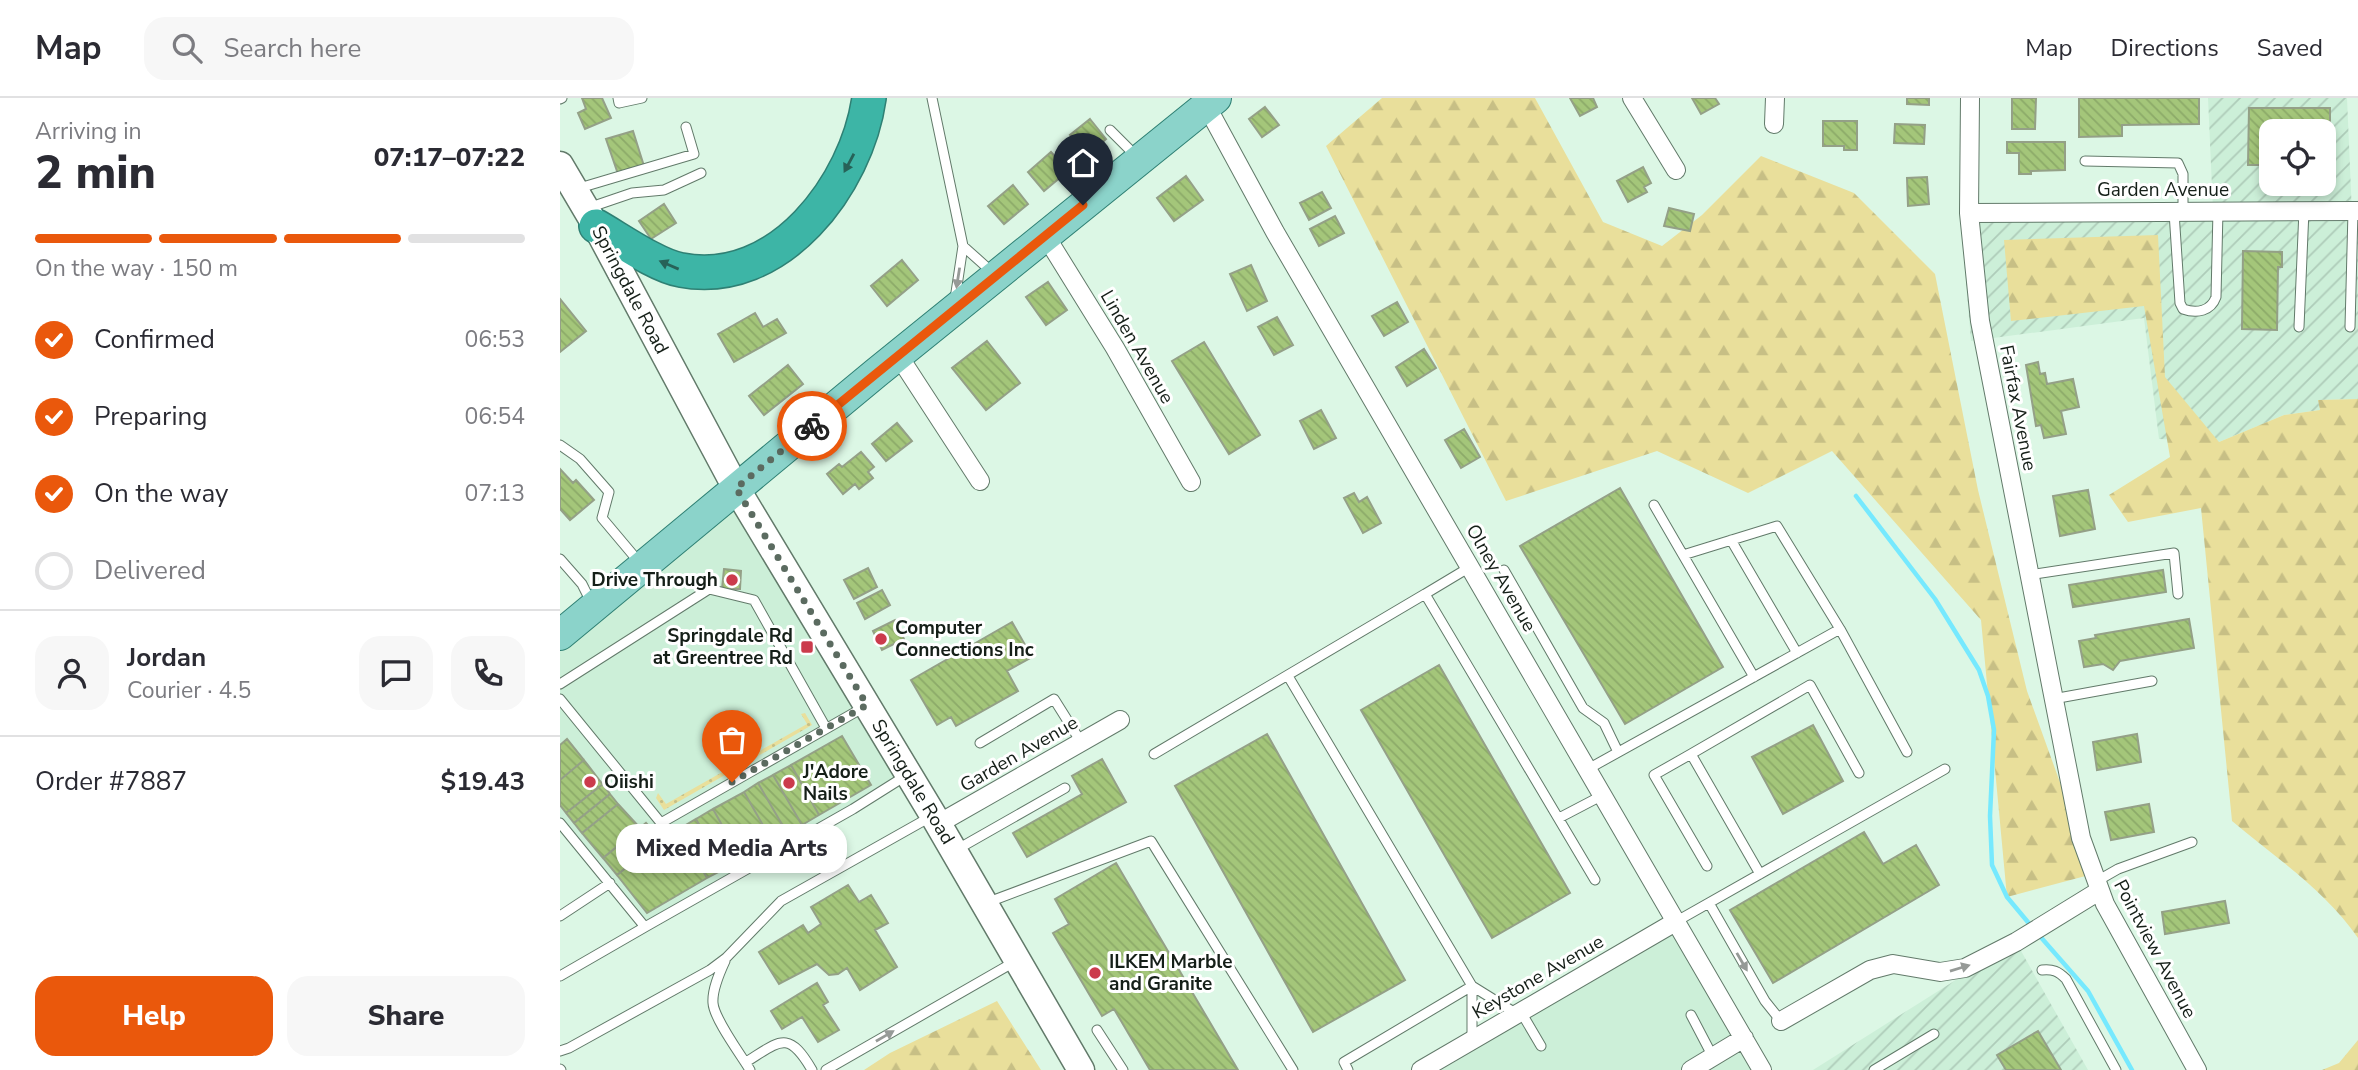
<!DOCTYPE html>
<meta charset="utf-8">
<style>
:root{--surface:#fff;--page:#f7f7f7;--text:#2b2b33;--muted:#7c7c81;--line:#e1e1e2;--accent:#ea580c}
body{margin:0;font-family:"Nunito Sans",sans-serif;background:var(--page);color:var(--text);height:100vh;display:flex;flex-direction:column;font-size:26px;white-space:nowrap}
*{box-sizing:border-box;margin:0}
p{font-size:23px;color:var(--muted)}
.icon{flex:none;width:38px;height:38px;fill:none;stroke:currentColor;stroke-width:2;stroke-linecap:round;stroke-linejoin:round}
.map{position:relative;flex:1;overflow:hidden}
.panel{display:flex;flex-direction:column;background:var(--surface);width:560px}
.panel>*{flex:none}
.tools{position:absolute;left:1699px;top:21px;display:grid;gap:14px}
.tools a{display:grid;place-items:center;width:77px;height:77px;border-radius:14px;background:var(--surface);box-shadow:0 4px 10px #0003;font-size:35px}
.pin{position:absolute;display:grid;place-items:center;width:60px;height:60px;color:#fff;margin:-72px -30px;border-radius:50% 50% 50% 0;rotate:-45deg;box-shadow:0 0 7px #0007}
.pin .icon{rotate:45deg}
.courier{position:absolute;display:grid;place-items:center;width:70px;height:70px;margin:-35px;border:5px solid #ea580c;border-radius:50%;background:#fff;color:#222;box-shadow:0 2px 9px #0007}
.bubble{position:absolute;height:49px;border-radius:21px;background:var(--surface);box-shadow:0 4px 10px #0003;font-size:23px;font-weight:800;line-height:49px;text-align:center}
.overview em{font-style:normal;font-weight:800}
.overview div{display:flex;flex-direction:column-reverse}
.overview{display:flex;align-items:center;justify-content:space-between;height:119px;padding:0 35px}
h1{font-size:46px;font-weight:800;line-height:52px}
.bar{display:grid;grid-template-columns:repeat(4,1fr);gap:10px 7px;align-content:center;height:84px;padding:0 35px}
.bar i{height:9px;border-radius:5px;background:var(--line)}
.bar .active{background:var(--accent)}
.bar p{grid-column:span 4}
.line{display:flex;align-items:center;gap:18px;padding:0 35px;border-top:2px solid var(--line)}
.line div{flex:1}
.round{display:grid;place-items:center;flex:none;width:74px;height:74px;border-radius:21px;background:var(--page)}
ol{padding:0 35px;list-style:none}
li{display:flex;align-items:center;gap:21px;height:77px}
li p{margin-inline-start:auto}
li .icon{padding:7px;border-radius:50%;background:var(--accent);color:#fff;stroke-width:4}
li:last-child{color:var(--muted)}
li i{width:38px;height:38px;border:4px solid var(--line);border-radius:50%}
.primary-button{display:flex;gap:14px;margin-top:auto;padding:14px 35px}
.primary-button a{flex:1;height:80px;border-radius:21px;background:var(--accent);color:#fff;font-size:28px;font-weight:800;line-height:80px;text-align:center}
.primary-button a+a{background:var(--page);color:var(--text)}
header{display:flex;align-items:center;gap:42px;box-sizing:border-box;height:98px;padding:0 35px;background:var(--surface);border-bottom:2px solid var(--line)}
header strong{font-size:33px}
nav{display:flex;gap:38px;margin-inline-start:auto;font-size:24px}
.search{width:490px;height:63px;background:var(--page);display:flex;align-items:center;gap:18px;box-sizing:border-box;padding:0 24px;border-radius:21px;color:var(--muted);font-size:26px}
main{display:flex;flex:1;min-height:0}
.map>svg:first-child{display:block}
.built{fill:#ccefd8}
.industrial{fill:url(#industrial-furrows);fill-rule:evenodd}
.grass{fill:url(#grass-dots)}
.forest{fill:url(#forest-firs)}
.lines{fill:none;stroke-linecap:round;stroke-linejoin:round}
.stream{stroke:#76e9fe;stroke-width:4.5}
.building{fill:url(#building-back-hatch);stroke:#94a087;stroke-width:2}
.lane-casing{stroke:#627a6a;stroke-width:11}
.street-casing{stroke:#627a6a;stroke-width:20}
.secondary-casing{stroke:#627a6a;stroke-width:29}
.primary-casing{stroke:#2f8074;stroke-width:32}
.highway-casing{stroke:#2f8074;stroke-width:36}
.lane{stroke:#fff;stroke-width:9}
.street{stroke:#fff;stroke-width:18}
.secondary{stroke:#fff;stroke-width:26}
.primary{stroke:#8bd3ca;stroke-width:30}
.highway{stroke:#3db5a6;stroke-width:33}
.oneway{fill:#276258}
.oneway2{fill:#969a97}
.done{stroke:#5b6b60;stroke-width:7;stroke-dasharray:0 12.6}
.route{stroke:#ea580c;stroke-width:9}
.poi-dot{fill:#cb3b4c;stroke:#fff;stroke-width:2.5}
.labels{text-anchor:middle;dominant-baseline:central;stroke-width:6;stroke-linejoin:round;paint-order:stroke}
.street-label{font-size:19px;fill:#151f18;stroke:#fff}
.poi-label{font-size:19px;font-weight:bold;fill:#151f18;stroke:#fff;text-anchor:start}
</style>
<header>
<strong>Map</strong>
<div class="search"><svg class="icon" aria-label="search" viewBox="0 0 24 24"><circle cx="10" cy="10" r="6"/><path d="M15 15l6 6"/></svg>Search here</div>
<nav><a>Map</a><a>Directions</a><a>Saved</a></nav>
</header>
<main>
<section class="panel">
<div class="overview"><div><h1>2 min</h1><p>Arriving in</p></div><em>07:17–07:22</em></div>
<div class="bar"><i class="active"></i><i class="active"></i><i class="active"></i><i></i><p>On the way · 150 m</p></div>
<ol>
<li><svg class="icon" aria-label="check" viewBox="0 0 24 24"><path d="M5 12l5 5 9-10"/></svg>Confirmed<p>06:53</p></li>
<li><svg class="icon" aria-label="check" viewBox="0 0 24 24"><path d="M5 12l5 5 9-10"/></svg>Preparing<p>06:54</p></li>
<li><svg class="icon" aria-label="check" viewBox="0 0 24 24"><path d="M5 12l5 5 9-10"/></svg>On the way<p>07:13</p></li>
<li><i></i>Delivered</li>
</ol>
<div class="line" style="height:126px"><a class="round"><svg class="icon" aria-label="person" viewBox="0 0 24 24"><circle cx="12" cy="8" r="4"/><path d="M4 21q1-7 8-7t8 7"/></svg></a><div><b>Jordan</b><p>Courier · 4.5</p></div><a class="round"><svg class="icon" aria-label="chat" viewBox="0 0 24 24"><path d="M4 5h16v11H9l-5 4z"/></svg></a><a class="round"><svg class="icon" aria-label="phone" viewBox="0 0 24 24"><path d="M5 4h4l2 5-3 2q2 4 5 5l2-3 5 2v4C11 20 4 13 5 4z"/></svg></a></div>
<div class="line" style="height:91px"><div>Order #7887</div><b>$19.43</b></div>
<div class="primary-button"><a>Help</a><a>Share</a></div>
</section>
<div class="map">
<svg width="1798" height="972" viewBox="0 0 1798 972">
<defs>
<pattern id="industrial-furrows" width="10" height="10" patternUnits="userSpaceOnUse" patternTransform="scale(1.75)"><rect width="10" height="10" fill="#ccefd8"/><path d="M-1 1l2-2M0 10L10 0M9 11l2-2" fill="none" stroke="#aeccb9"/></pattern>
<pattern id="grass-dots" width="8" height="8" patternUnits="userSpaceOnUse" patternTransform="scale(1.75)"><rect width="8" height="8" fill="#e9df9b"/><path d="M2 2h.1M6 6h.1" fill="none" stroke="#c7bf85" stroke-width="1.8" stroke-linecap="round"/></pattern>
<pattern id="forest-firs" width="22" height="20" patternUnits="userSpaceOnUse" patternTransform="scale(1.75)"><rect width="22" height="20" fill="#e9df9b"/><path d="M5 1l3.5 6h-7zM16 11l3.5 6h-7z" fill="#c7bf85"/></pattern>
<pattern id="building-back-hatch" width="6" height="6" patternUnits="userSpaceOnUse" patternTransform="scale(1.75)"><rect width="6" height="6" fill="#a4c67a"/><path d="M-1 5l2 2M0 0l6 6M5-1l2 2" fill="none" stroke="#8caa69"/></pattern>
</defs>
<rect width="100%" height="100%" fill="#dcf7e5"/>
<path class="built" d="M 176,390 L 351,681 L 86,832 L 0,729 L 0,537 Z
M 1117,823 L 1202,972 L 861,972 Z"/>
<path class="industrial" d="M 1648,0 L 1787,0 L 1792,116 L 1798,116 L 1798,301 L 1758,302 L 1760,312 L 1724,317 L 1659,344 L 1599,341 L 1584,220 L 1411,243 L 1401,125 L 1653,112 ZM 1712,33 L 1764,33 L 1764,86 L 1712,86 Z
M 1456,844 L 1528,972 L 1253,972 Z"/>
<path class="grass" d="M 245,615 L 252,627 L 104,712 L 96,700 L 98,695 L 106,706 L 247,626 L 241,616 Z"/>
<path class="forest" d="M 822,0 L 975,0 L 1043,124 L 1102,148 L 1142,117 L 1201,58 L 1294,95 L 1375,176 L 1418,392 L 1467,593 L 1533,776 L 1447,799 L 1421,522 L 1272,353 L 1188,395 L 1097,353 L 946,403 L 766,48 Z
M 1598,137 L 1605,279 L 1659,344 L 1724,317 L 1760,312 L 1758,302 L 1798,301 L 1798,840 C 1766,793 1715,759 1672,723 L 1641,410 L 1568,424 L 1549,397 L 1610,359 L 1584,208 L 1451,223 L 1444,142 Z
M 437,903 L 481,972 L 304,972 L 330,955 Z
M 1798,942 L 1798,972 L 1762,972 L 1779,965 Z"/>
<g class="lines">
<path class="stream" d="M 1296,398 L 1375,501 L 1419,572 L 1428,598 L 1434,632 L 1430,718 L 1432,767 L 1447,799 L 1472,829
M 1478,836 L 1528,893 L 1572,972"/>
</g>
<path class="building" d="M 22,0 L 42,0 L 51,20 L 25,31 L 18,15 L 26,11 Z
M 1010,0 L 1033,0 L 1037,9 L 1020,18 Z
M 1132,0 L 1155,0 L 1159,6 L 1141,16 Z
M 1347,0 L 1369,0 L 1369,7 L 1347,6 Z
M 1452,0 L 1476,0 L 1475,31 L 1452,31 Z
M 1519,0 L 1639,0 L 1639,26 L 1562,27 L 1562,38 L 1519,39 Z
M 705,9 L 719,27 L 702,39 L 689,21 Z
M 1689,10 L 1770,10 L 1770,68 L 1764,68 L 1764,33 L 1712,33 L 1712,67 L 1688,67 Z
M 530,21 L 546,41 L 527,57 L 510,37 Z
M 1263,23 L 1297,23 L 1297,52 L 1284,52 L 1284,48 L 1263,48 Z
M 1335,26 L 1365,27 L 1364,46 L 1334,45 Z
M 73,33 L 84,68 L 58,76 L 46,41 Z
M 1447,44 L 1505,44 L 1505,72 L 1471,73 L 1471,76 L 1459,76 L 1459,55 L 1447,55 Z
M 491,54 L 508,73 L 484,93 L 468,74 Z
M 1083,69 L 1091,85 L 1084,89 L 1087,94 L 1068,104 L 1057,83 Z
M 626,78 L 643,102 L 614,123 L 597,100 Z
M 1367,79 L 1369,106 L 1348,108 L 1347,80 Z
M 453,87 L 468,106 L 444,126 L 428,108 Z
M 762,94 L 771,110 L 749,122 L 740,105 Z
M 104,106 L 116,125 L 91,141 L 79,123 Z
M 1109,110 L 1134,116 L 1130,133 L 1104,128 Z
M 775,118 L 784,135 L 759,148 L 750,131 Z
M 1683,153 L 1722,154 L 1722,169 L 1718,169 L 1717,232 L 1682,231 Z
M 342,162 L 358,182 L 327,208 L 311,188 Z
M 691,167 L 707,203 L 687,213 L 670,176 Z
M 488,184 L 507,212 L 486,227 L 466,199 Z
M 0,201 L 26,233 L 0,254 Z
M 837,204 L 848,224 L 824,238 L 812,218 Z
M 195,215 L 203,229 L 217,221 L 226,235 L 174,264 L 158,236 Z
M 717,219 L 733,247 L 714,257 L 698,229 Z
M 427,243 L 460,285 L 426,312 L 392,270 Z
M 644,244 L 700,337 L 669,356 L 612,263 Z
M 864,251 L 876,270 L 847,288 L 836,269 Z
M 1478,264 L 1480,276 L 1485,275 L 1487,286 L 1513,281 L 1519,309 L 1501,313 L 1506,336 L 1484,340 L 1481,327 L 1476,328 L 1466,267 Z
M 228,267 L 243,286 L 204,317 L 189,298 Z
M 761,312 L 776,340 L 754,351 L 740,323 Z
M 337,325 L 352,343 L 326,363 L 312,346 Z
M 904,331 L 920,359 L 901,370 L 885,342 Z
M 301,354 L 314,369 L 308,374 L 313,380 L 299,391 L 295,386 L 283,396 L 267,376 L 279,366 L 282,369 Z
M 0,371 L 13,385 L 16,382 L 34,402 L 10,422 L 0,411 Z
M 1060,390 L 1163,569 L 1065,626 L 960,448 Z
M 1528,392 L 1535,431 L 1500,438 L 1493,398 Z
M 794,395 L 799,404 L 807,399 L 821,425 L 803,435 L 784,400 Z
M 308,470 L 317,489 L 294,501 L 284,482 Z
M 164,471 L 181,473 L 180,491 L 162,491 Z
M 1603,472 L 1606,494 L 1513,509 L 1509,487 Z
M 322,492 L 330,507 L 305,521 L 297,505 Z
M 1629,521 L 1634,550 L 1560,563 L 1553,572 L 1543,566 L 1524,569 L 1519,543 L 1536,540 L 1535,537 Z
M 335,522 L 344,541 L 322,552 L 313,533 Z
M 452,524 L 472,559 L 447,573 L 458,593 L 396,628 L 391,619 L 377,627 L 351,582 Z
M 879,567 L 1010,795 L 932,840 L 801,612 Z
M 1253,627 L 1283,683 L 1223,716 L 1192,659 Z
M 707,636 L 845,882 L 753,934 L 615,688 Z
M 1577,636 L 1581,664 L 1537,672 L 1533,644 Z
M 282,638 L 311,687 L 259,717 L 231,667 Z
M 7,641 L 24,662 L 0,682 L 0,647 Z
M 542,661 L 566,704 L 467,759 L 453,735 L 522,696 L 512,678 Z
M 24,662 L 50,696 L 14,725 L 0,707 L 0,682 Z
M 231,667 L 259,717 L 242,727 L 213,677 Z
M 213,677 L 242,727 L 227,735 L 198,685 Z
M 198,685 L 227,735 L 212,743 L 184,694 Z
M 43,686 L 50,696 L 14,725 L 6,715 Z
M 184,694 L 212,743 L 181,761 L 153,711 Z
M 50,696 L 58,706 L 22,735 L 14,725 Z
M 58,706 L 80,730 L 43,760 L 22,735 Z
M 1589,706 L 1594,734 L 1551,742 L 1545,714 Z
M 153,711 L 181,761 L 164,771 L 136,721 Z
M 136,721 L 164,771 L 147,780 L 119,731 Z
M 86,725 L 94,734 L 105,738 L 57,777 L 43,760 Z
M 119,731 L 147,780 L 87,815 L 57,777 L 106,737 Z
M 1304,734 L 1323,766 L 1356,747 L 1379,787 L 1213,885 L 1170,812 Z
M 556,765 L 678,972 L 590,972 L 554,911 L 542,918 L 493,835 L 509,826 L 495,801 Z
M 288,787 L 299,804 L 311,797 L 328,825 L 315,832 L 337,869 L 300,892 L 287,870 L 278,876 L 269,877 L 257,866 L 219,886 L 199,854 L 243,827 L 248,835 L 261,826 L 251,809 Z
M 1665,803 L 1669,825 L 1605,836 L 1602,814 Z
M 257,885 L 268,904 L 263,907 L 279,932 L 258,944 L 242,919 L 222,931 L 211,913 Z
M 1478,933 L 1501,972 L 1446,972 L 1437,957 Z"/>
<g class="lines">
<g class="lane-casing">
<path id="lane" d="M 58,0 L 59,5 L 82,0
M 372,0 L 403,148 L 395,201
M 0,1 L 2,0
M 550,32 L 576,58
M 1525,63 L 1618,65 L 1623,76 L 1623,112
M 16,91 L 134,56 L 126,29
M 28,110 L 72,95 L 104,92 L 141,75
M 1614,114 L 1620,205 L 1623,211 C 1637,216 1651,213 1656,199 L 1658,112
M 403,148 L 432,174
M 1739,229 L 1744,112
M 1790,229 L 1793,113
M 0,347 L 20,361 L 49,394 L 42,420 L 79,464
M 1171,442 L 1237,555
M 1123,457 L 1194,579
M 0,461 L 22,486 L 31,504
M 944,472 L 1023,610 L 1044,625 L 1058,654
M 1469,477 L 1614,455 L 1618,496
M 865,496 L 910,469
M 1280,531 L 1347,654
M 728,578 L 912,888 L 784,964 L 788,972
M 0,586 L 149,491 L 194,502 L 266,630
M 0,601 L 101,725 L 306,608
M 1493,601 L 1592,583
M 420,645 L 494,601 L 521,644
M 594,656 L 865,496 L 1035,782
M 1131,656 L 1094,677 L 1147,768
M 1028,671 L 1280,531 L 1217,428 L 1123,457 L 1094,407
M 999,720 L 1043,697
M 0,725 L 85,829 L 293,711 L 347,677
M 396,752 L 505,690
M 1200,776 L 1131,656 L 1250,587 L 1299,675
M 1537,783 L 1558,771 L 1632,744
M 426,805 L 591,743 L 733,972
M 1149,805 L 1205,903 L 1221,923
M 0,818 L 50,785
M 1117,823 L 1385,671
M 165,863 C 159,876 152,892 153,905 C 154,921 181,957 190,972
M 1482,872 C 1493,871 1498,873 1506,881 L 1556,972
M 0,878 L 85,829
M 912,888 L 912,942
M 912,888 L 957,916
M 961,914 L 981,948
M 1131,917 L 1153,959
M 537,932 L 563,972
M 0,953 L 9,950 L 150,872 L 166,860 L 221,803 L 372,718
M 186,964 C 220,943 228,931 252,972
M 0,971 L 1,972
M 266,972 L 456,863
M 1314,972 L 1374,936"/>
</g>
<g class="street-casing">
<path id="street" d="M 1072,0 L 1116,72
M 1410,0 L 1409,115 L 1420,223 L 1521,740 L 1545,806 L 1637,972
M 646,7 L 715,134 L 1202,972
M 1214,26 L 1215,0
M 1409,115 L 1798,113
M 485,137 L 555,250 L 631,384
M 338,257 L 420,383
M 378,726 L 560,622
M 1221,923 L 1310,872 L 1333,866 L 1380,874 L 1405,870 L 1456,844 L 1539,793
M 861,972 L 1117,823
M 1131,972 L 1184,940"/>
</g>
<g class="secondary-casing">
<path id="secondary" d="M 0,67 L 36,128 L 176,390 L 373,717 L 521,972"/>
</g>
<g class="primary-casing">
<path id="primary" d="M 0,537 L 316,275 L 656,0"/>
</g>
<g class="highway-casing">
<path id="highway" d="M 36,128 C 59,141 97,168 121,172 C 219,191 297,86 309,0"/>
</g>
<use href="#lane" class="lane"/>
<use href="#street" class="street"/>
<use href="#secondary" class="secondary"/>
<use href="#primary" class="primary"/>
<use href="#highway" class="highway"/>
</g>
<defs><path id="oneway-solid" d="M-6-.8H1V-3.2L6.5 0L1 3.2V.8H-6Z" transform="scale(1.75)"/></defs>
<g class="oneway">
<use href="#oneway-solid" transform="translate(289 65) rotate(118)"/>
<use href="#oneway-solid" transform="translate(109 167) rotate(-157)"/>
</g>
<g class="oneway2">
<use href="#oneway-solid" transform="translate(398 180) rotate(99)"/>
<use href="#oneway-solid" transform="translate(1182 864) rotate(60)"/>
<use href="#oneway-solid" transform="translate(1400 870) rotate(-17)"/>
<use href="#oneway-solid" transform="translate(325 938) rotate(-30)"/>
</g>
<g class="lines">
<path class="done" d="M 172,684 L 307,607 L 176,390 L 252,328"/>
<path class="route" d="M 252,328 L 523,107"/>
</g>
<g class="poi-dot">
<circle cx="172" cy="482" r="7"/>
<circle cx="321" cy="541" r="7"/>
<rect x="240" y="542" width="14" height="14" rx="3.5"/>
<circle cx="30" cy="684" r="7"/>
<circle cx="229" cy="685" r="7"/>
<circle cx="535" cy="875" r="7"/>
</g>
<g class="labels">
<g class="street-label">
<text x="1603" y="92">Garden Avenue</text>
<text transform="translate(70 192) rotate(62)">Springdale Road</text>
<text transform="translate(577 249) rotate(60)">Linden Avenue</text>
<text transform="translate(1458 310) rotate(79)">Fairfax Avenue</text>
<text transform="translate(941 480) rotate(60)">Olney Avenue</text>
<text transform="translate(459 656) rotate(-30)">Garden Avenue</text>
<text transform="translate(353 684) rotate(59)">Springdale Road</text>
<text transform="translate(1595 851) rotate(62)">Pointview Avenue</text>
<text transform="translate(978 879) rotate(-30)">Keystone Avenue</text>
</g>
<g class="poi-label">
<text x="158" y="482" text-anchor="end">Drive Through</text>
<text x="335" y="530">Computer<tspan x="335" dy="22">Connections Inc</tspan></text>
<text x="233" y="538" text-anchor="end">Springdale Rd<tspan x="233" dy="22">at Greentree Rd</tspan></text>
<text x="243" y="674">J'Adore<tspan x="243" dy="22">Nails</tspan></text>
<text x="44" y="684">Oiishi</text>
<text x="549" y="864">ILKEM Marble<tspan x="549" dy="22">and Granite</tspan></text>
</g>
</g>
</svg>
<div class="tools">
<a><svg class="icon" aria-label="locate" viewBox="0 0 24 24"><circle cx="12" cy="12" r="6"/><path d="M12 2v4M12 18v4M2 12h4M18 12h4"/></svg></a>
</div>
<div class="pin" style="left:172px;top:684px;background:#ea580c"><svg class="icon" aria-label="bag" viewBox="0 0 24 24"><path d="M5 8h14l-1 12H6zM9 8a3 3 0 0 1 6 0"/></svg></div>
<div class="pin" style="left:523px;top:107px;background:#1f2937"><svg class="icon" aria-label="home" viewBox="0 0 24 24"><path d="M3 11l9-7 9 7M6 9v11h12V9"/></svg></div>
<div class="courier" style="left:252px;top:328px"><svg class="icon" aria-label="bike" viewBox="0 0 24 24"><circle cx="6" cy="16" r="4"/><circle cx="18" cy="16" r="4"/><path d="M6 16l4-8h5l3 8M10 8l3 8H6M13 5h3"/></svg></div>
<div class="bubble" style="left:56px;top:726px;width:231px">Mixed Media Arts</div>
</div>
</main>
